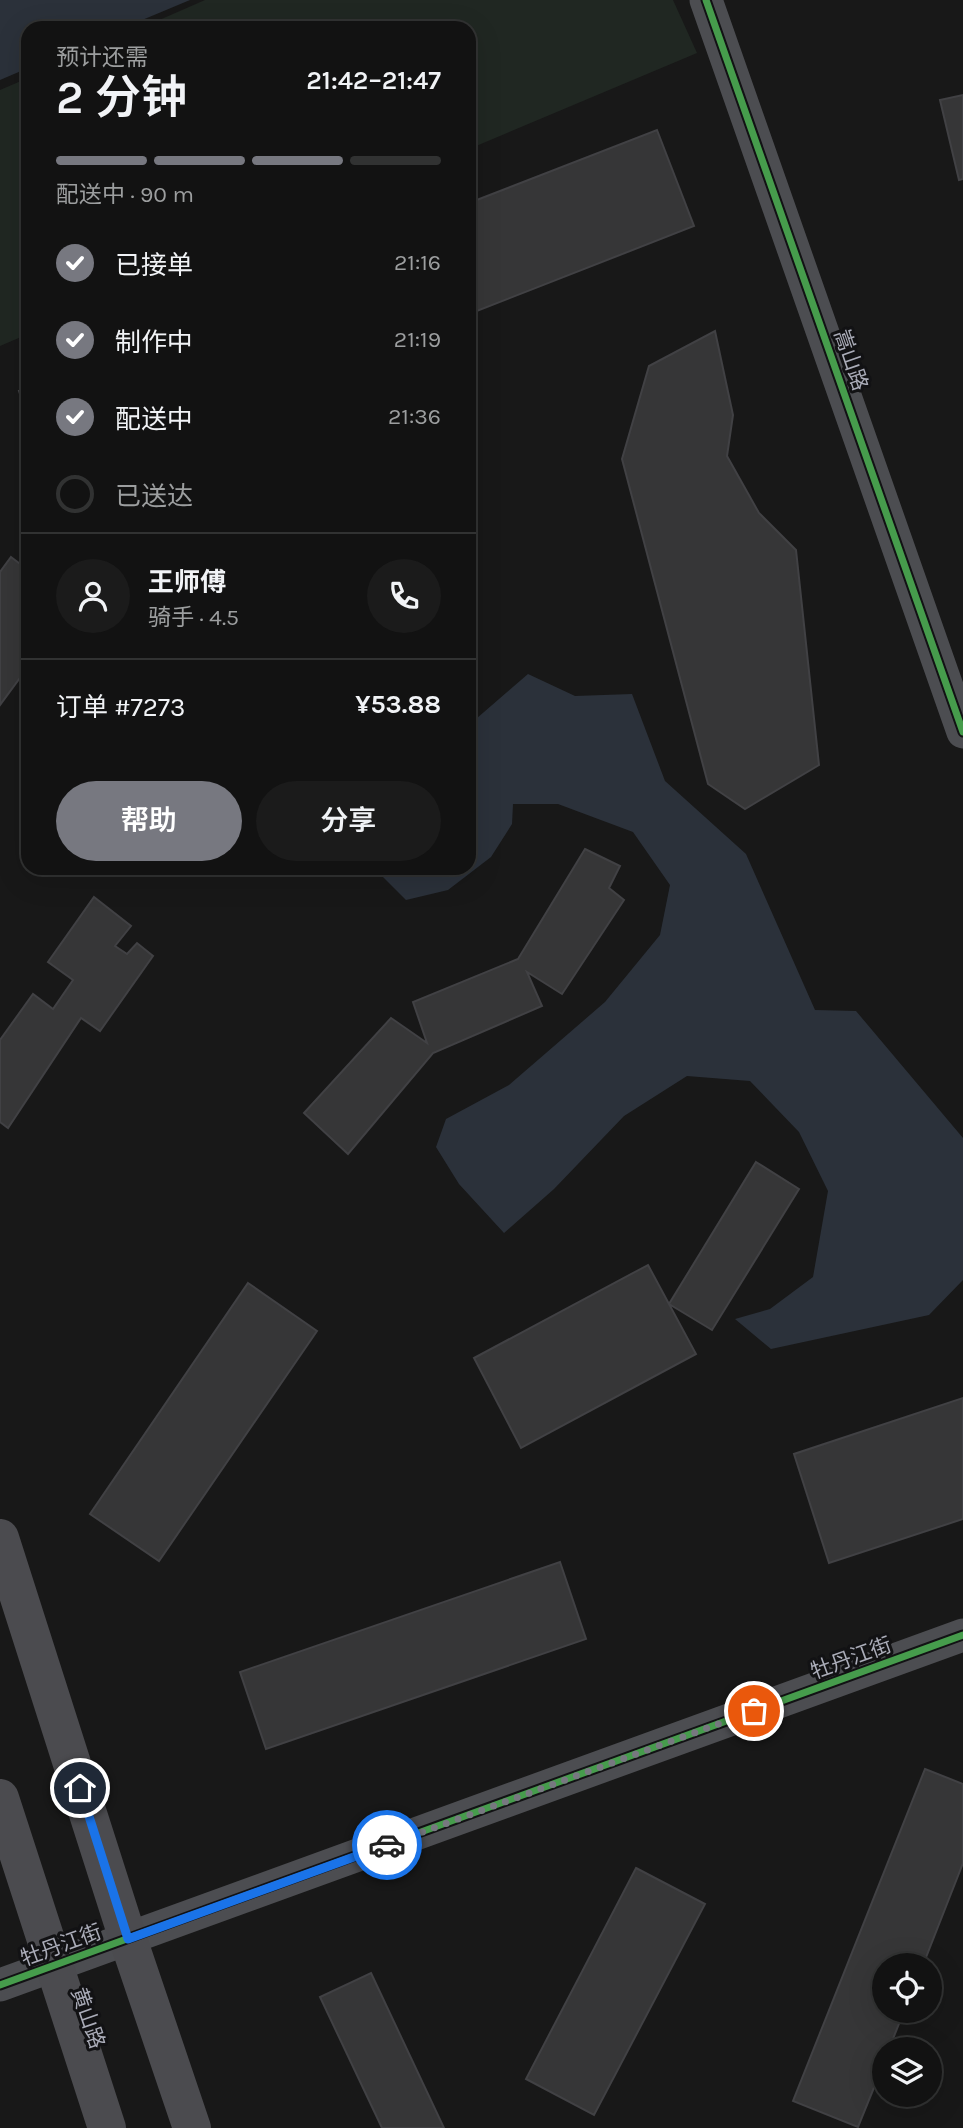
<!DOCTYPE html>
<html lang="zh">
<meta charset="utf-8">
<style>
:root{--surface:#121212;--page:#1b1b1b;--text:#f1f3f6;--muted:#9c9e9f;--line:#313232;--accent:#777880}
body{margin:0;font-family:Karla,"Noto Sans SC",sans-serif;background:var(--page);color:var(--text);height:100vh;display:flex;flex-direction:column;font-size:26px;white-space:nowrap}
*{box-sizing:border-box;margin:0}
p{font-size:23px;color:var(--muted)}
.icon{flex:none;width:38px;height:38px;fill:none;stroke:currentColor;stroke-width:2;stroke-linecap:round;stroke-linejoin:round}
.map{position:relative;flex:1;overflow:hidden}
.drawer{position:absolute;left:21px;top:21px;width:455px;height:854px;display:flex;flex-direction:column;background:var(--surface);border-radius:21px;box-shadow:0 7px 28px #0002,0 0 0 2px var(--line)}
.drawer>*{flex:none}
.tools{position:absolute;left:872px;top:1953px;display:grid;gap:14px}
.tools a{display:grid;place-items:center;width:70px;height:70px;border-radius:50%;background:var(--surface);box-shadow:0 7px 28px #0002,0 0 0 2px var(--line);font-size:35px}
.pin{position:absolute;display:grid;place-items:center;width:60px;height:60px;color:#fff;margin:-30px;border:4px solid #fff;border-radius:50%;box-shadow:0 2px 7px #0007}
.courier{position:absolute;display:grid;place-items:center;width:70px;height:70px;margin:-35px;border:5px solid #1a73e8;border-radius:50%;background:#fff;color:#222;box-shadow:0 2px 9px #0007}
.headline em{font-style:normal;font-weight:600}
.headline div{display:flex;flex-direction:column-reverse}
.headline{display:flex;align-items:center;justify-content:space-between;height:119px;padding:0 35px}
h1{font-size:46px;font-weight:600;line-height:52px}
.bar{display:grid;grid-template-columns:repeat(4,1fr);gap:10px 7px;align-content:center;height:84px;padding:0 35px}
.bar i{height:9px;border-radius:5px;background:var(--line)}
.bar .current{background:var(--accent)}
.bar p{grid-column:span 4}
.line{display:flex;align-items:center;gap:18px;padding:0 35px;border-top:2px solid var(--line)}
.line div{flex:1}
.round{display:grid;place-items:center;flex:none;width:74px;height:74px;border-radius:37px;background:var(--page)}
ol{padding:0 35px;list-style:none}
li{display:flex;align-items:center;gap:21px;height:77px}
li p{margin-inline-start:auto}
li .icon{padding:7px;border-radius:50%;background:var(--accent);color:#fff;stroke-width:4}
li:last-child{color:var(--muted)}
li i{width:38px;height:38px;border:4px solid var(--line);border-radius:50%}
.button{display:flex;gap:14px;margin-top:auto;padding:14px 35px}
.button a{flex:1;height:80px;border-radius:42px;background:var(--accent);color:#fff;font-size:28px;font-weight:600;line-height:80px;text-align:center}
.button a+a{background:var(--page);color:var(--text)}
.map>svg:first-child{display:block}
.green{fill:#202722}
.water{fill:#2b313a}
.building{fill:#363637;stroke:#414144;stroke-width:2}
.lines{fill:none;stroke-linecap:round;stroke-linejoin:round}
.minor{stroke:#4c4d51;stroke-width:33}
.secondary{stroke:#4b4b4f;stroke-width:38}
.cycleway-casing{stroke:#121214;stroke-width:11}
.cycleway{stroke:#469c4c;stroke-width:7}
.done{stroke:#777880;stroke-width:7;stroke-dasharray:0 12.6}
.route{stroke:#1a73e8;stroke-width:9}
.labels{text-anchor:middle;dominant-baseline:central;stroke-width:6;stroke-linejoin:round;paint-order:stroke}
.street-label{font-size:21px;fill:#aaacb8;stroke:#121214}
</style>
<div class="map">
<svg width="963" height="2128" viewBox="0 0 963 2128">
<rect width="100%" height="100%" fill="#181818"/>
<path class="green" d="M 205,0 L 673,0 L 697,53 L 469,149 L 469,28 L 141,28 Z
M 28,78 L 28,334 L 0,346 L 0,90 Z"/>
<path class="water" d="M 0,0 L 190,0 L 123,28 L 28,28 L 28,68 L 0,80 Z
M 528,674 L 575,696 L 632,694 L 665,781 L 746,854 L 815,1010 L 856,1011 L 963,1138 L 963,1280 L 929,1315 L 771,1349 L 735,1319 L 770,1309 L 813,1277 L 828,1191 L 799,1132 L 750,1081 L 687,1076 L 624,1116 L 554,1189 L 504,1233 L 459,1184 L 436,1147 L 446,1119 L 509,1085 L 605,1002 L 660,935 L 670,885 L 633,832 L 558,804 L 513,804 L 512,824 L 491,857 L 448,890 L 406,900 L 381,875 L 380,868 L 469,868 L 469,725 Z"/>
<path class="building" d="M 963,95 L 963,179 L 959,180 L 940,100 Z
M 657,130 L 694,226 L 469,314 L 469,203 Z
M 715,331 L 733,415 L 727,456 L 759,513 L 796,550 L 819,765 L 745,809 L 708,784 L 622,459 L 649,366 Z
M 28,388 L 28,418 L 19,391 Z
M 11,557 L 28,570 L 28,667 L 0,705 L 0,572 Z
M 585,849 L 620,866 L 609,888 L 624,900 L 562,994 L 527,972 L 542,1006 L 433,1053 L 348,1154 L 304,1113 L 391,1018 L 427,1043 L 413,1002 L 518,959 Z
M 94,897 L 131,926 L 115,946 L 127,954 L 137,943 L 153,956 L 100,1031 L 81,1018 L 8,1128 L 0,1122 L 0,1040 L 33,994 L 53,1009 L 73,980 L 48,962 Z
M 756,1162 L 799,1189 L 712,1330 L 669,1304 Z
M 648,1265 L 696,1354 L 521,1448 L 474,1358 Z
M 248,1283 L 317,1331 L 159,1561 L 90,1514 Z
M 963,1398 L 963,1519 L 829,1563 L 794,1454 Z
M 560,1562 L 586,1639 L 266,1749 L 240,1672 Z
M 925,1769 L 963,1784 L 963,1863 L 923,1965 L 884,1965 L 884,2011 L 904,2011 L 889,2049 L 884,2049 L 884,2063 L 858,2127 L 793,2101 Z
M 636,1868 L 705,1904 L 594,2115 L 526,2079 Z
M 371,1973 L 444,2128 L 382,2128 L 320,1997 Z"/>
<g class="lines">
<path class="minor" d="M 706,0 L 963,732
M 0,1985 L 963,1635"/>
<path class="secondary" d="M 0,1538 L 128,1939 L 192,2128
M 0,1798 L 107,2128"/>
<g class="cycleway-casing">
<path id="cycleway" d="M 706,0 L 963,732
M 0,1985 L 963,1635"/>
</g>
<use href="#cycleway" class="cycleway"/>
</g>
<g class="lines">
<path class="done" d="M 387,1845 L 754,1711"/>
<path class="route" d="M 80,1788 L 128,1939 L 387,1845"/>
</g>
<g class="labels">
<g class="street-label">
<text transform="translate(851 360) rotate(71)">嵩山路</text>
<text transform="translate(851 1658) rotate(-20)">牡丹江街</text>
<text transform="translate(61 1945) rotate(-20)">牡丹江街</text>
<text transform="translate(88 2018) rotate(71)">黄山路</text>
</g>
</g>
</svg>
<div class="tools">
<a><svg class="icon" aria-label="locate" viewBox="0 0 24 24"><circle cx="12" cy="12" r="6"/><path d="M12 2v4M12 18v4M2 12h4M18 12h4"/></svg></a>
<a><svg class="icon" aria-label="layers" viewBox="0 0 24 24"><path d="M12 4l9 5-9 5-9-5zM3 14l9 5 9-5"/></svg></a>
</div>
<div class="pin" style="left:754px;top:1711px;background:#ea580c"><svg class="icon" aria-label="bag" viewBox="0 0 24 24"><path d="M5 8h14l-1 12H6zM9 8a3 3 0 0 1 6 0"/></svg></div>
<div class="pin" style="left:80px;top:1788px;background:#1f2937"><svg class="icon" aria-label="home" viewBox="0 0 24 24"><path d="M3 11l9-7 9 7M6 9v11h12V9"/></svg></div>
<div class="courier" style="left:387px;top:1845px"><svg class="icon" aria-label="car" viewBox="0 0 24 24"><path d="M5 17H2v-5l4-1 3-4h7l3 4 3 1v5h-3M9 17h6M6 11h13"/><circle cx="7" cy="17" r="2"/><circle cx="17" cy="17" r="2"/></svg></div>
<section class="drawer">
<div class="headline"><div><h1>2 分钟</h1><p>预计还需</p></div><em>21:42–21:47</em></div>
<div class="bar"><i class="current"></i><i class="current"></i><i class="current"></i><i></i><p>配送中 · 90 m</p></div>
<ol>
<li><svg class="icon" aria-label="check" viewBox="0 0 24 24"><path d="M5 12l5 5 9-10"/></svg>已接单<p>21:16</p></li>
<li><svg class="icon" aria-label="check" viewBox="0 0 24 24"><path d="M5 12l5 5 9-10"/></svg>制作中<p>21:19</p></li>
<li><svg class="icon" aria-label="check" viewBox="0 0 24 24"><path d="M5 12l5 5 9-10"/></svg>配送中<p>21:36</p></li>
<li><i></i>已送达</li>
</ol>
<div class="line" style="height:126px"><a class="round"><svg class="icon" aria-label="person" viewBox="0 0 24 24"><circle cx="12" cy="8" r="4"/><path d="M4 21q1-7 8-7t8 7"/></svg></a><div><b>王师傅</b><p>骑手 · 4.5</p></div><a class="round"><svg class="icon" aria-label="phone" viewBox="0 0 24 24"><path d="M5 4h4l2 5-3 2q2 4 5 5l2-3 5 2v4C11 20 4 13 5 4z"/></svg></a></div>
<div class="line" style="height:91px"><div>订单 #7273</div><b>¥53.88</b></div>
<div class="button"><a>帮助</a><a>分享</a></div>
</section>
</div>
